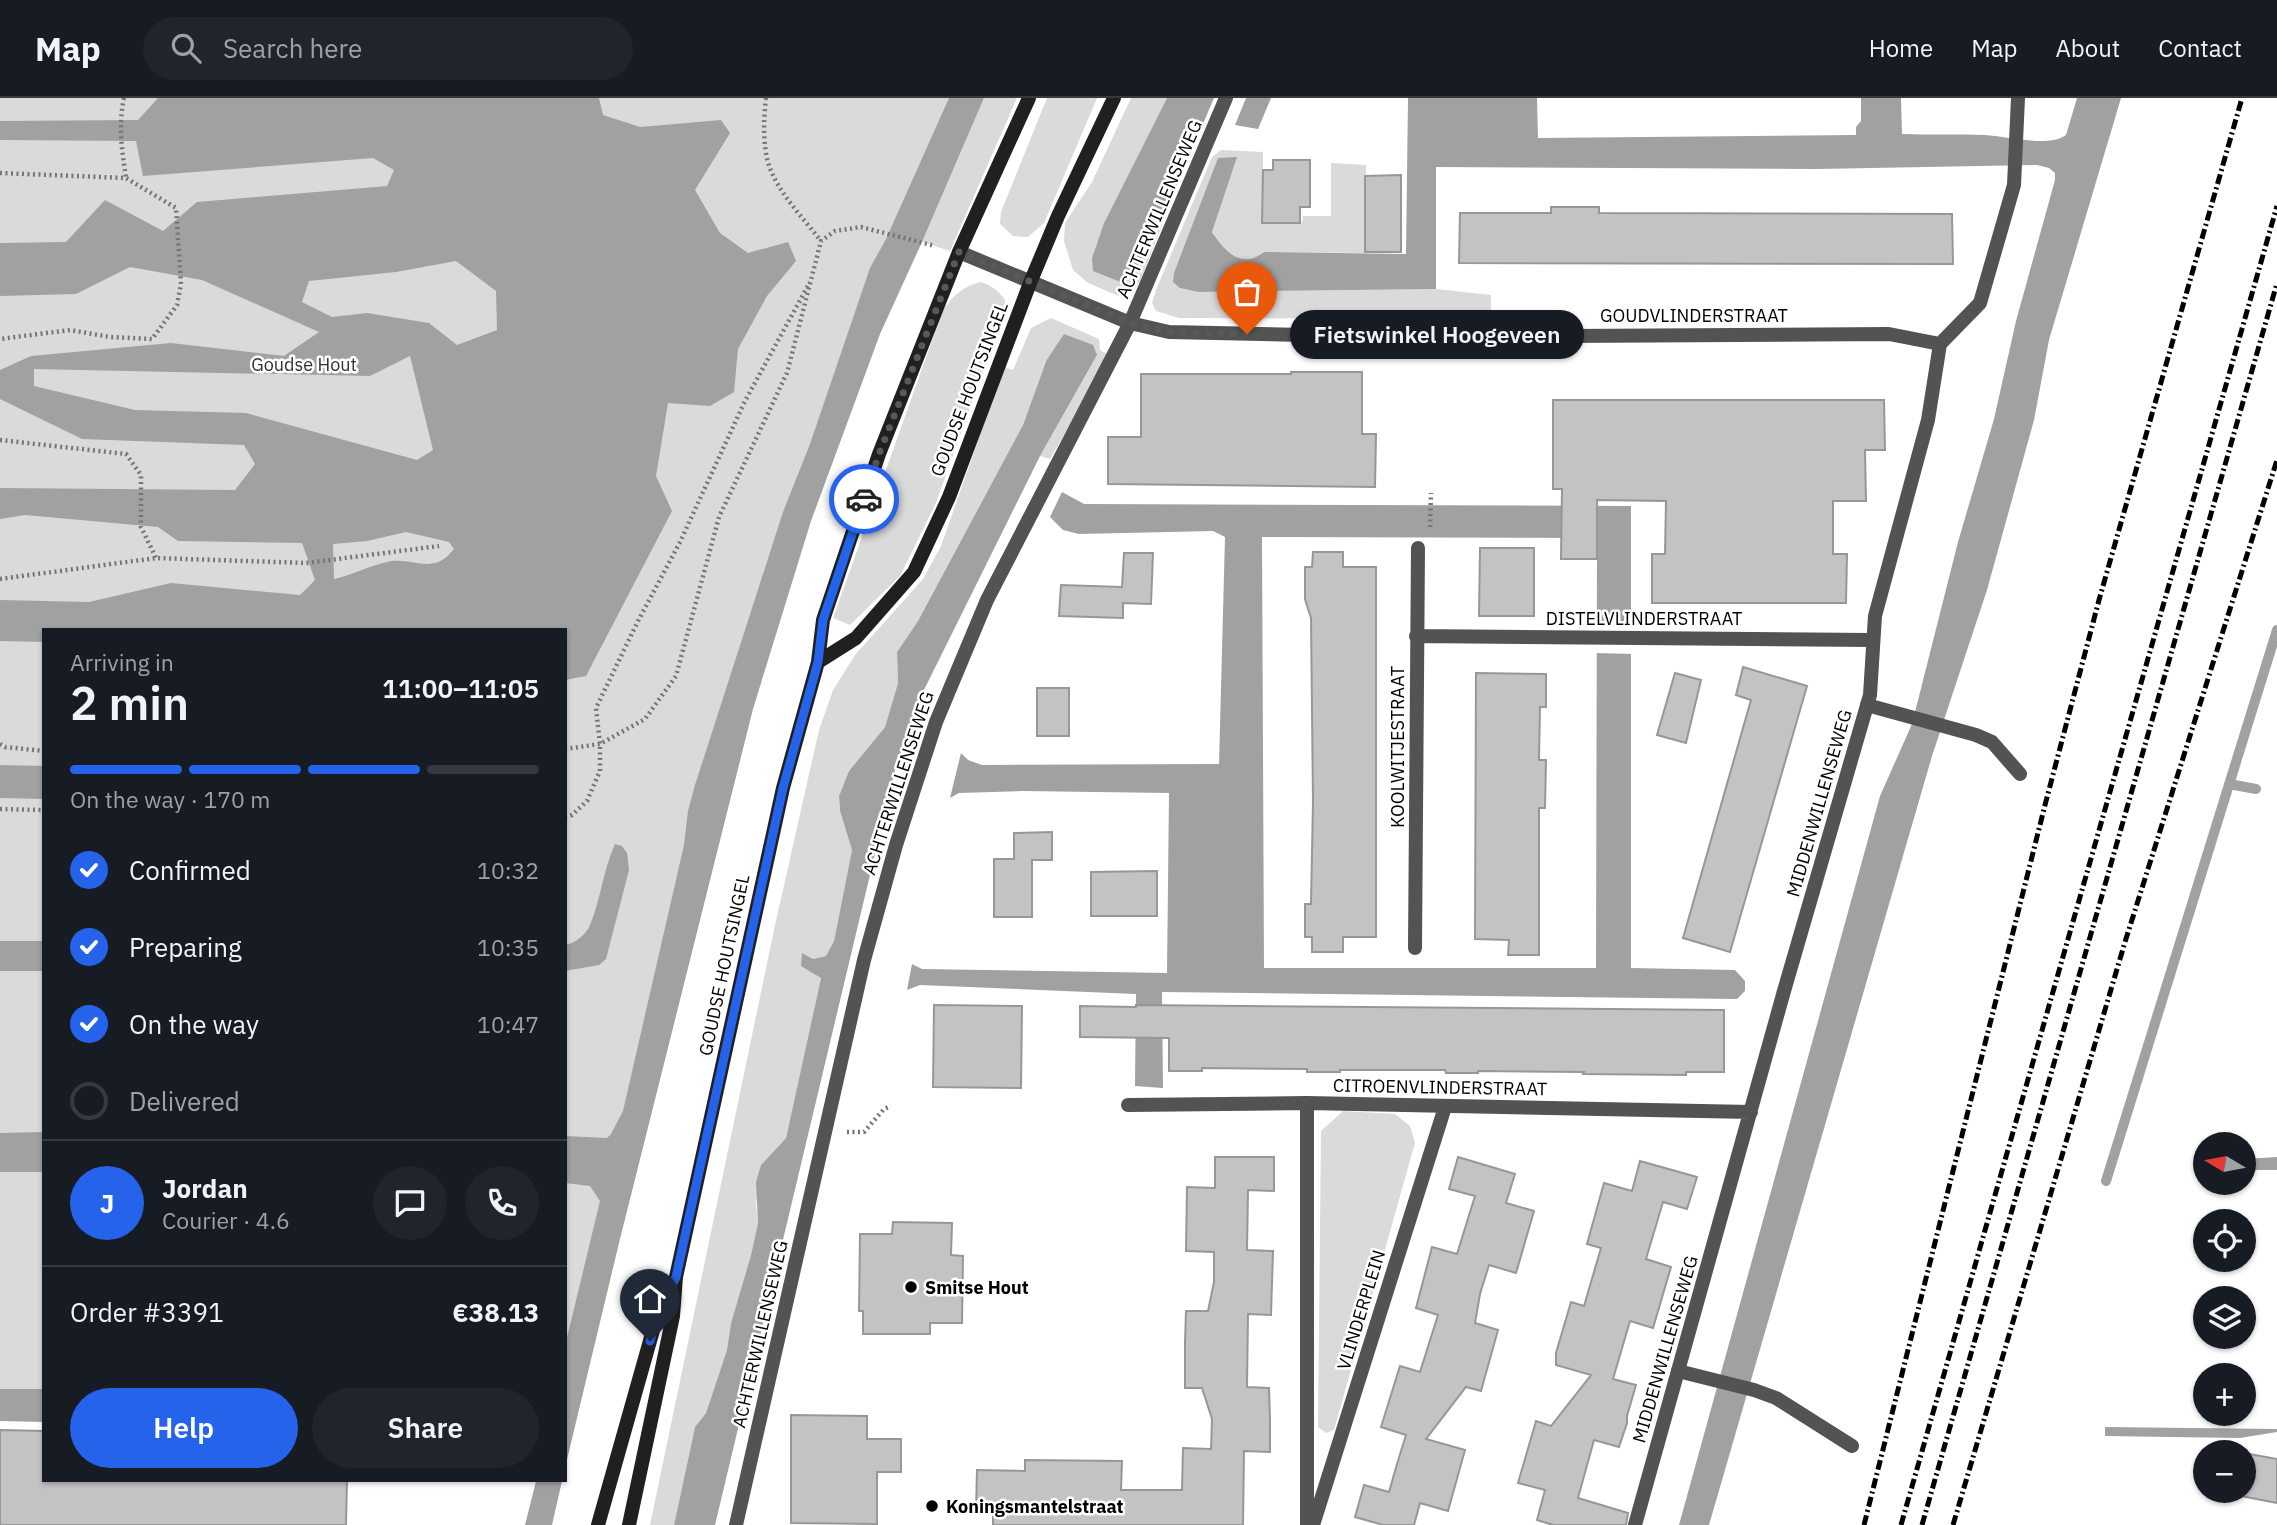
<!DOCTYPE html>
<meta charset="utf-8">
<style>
:root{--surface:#171b24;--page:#20242c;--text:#f1f3f6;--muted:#9ea1a6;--line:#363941;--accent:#2563eb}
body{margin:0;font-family:"IBM Plex Sans",sans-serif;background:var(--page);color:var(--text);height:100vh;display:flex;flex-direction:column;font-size:26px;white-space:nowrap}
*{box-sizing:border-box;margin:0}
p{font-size:23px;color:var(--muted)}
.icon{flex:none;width:38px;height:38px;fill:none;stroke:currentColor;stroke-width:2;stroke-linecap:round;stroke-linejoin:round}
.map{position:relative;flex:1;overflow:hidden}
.sheet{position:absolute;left:42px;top:530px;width:525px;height:854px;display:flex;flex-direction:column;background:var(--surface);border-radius:0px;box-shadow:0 2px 5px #0004}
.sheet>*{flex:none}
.needle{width:46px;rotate:280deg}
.controls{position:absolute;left:2193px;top:1034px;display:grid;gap:14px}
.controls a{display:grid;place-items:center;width:63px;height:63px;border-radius:50%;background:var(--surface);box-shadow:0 2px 5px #0004;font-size:35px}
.pin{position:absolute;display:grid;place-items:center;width:60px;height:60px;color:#fff;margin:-72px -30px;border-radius:50% 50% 50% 0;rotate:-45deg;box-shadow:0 0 7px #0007}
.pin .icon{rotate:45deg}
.courier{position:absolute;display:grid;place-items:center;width:70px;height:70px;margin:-35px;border:5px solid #2563eb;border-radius:50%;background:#fff;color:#222;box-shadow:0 2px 9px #0007}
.bubble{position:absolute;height:49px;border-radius:24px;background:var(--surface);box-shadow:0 2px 5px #0004;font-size:23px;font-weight:600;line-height:49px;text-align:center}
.head em{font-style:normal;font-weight:600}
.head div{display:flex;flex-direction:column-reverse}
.head{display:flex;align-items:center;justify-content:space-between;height:119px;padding:0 28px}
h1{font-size:46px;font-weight:600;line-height:52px}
.bar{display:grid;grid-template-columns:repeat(4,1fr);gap:10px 7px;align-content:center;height:84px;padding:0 28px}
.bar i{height:9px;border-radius:5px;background:var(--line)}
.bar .current{background:var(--accent)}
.bar p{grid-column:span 4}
.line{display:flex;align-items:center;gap:18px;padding:0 28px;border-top:2px solid var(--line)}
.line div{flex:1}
.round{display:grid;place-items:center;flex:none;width:74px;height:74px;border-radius:37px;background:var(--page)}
ol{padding:0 28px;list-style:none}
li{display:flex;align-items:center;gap:21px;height:77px}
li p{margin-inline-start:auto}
li .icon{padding:7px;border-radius:50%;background:var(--accent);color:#fff;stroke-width:4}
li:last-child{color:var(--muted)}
li i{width:38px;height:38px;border:4px solid var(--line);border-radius:50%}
.cta{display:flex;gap:14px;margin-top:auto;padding:14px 28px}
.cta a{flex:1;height:80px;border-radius:42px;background:var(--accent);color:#fff;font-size:28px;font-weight:600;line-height:80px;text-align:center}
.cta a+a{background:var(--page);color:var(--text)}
header{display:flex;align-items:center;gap:42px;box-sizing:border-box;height:98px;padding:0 35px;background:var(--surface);border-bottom:2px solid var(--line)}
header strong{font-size:33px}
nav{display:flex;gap:38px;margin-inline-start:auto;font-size:24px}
.search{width:490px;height:63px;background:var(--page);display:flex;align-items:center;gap:18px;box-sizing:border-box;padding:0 24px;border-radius:38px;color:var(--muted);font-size:26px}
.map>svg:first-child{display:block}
.green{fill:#dadada}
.water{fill:#a1a1a1;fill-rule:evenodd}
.pier{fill:#fff}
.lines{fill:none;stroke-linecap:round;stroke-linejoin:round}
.stream{stroke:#a1a1a1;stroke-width:10}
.building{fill:#c3c3c3;stroke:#979797;stroke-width:2}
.path{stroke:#757575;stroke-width:4.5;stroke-dasharray:2 3.5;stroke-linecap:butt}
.lane{stroke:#535353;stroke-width:14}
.street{stroke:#535353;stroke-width:14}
.secondary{stroke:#202020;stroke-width:14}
.rail{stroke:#000;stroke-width:5;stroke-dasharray:10 3.5 2 3.5;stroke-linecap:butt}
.done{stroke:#595959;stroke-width:7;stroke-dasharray:0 12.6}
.route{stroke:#2563eb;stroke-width:9}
.poi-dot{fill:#000;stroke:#fff;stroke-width:2.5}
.labels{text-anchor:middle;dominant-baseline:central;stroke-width:5;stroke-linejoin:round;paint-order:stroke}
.street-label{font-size:18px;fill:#000;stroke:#fff}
.park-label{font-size:18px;fill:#313131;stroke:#fff}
.poi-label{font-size:18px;font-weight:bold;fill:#000;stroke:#fff;text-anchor:start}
</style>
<header>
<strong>Map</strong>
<div class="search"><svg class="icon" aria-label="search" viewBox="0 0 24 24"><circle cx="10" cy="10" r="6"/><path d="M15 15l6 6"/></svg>Search here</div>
<nav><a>Home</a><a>Map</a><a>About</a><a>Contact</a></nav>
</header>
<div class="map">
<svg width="2277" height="1427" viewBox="0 0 2277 1427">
<rect width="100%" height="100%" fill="#fff"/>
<path class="green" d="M 0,0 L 976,0 L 813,365 L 565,1304 L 565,532 L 44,532 L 44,1309 L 0,1309 Z
M 984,0 L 1017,0 L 950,153 L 922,144 Z
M 1047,0 L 1097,0 L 1044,125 L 1028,139 L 1013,138 L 1000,126 L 1001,114 Z
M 1131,0 L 1167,0 L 1104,125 L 1092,160 L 1135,173 L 1161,124 L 1162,128 L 1140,183 L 1132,195 L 1119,198 L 1088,185 L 1073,172 L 1064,143 L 1065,125 L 1092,84 Z
M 1221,52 L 1263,54 L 1263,125 L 1302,125 L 1303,118 L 1331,118 L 1331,65 L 1366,67 L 1365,155 L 1264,154 C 1241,172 1225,153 1212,133 L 1236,60 L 1218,60 L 1180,190 L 1198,194 L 1436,191 L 1491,197 L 1491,211 L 1483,221 L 1179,220 L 1156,213 L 1152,205 L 1156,192 L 1212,59 Z
M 981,184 C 992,188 998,192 1005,202 L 1004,214 L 936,405 L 900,478 L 850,527 L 833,520 L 943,212 C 954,197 963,188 981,184 Z
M 1051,220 L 1099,241 L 1100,252 L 1110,258 L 1050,361 L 1040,358 L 1097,257 L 1046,262 L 1023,327 L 918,523 L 897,554 L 898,585 L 885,629 L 849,673 L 839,698 L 840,713 L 852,752 L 834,843 L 826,858 L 813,861 L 803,856 L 821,880 L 786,1040 L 761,1067 L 756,1105 L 758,1125 L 751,1157 L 731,1225 L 727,1252 L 706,1315 L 695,1329 L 674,1427 L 650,1427 L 775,827 L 819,632 L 833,592 L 855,557 L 923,481 L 941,448 L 1004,269 L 1013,272 L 1031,230 Z
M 1343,1013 L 1395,1016 L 1410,1028 L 1415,1045 L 1334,1332 L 1326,1335 L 1318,1329 L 1321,1033 Z"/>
<path class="water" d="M 158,0 L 599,0 L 603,17 L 640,29 L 721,22 L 730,35 L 695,92 L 720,135 L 748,155 L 788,144 L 796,163 L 767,198 L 738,251 L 734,294 L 710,308 L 668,305 L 656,378 L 672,413 L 586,578 L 565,582 L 565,532 L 44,532 L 44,544 L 0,543 L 0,502 L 89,504 L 171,485 L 300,497 L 315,482 L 302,445 L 178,443 L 158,429 L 25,417 L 0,421 L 0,390 L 235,392 L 255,366 L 244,347 L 82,341 L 0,301 L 0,272 L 31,258 L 171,245 L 284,258 L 319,234 L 202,182 L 130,169 L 76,196 L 0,198 L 0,145 L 66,144 L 105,102 L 163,133 L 197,104 L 387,88 L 394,72 L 373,60 L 143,78 L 136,43 L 0,42 L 0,23 L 138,22 ZM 456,163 L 496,193 L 497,232 L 457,247 L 429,225 L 367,215 L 332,219 L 302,204 L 309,183 L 396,174 ZM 410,258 L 433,352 L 417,362 L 246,315 L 135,312 L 34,288 L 34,271 L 370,278 ZM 406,434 L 449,444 L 454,451 C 432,479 414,458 387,464 C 369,468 352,477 334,481 L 333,446 L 367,443 Z
M 949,0 L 984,0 L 922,144 L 880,236 L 811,423 L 753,611 L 619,1145 L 565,1370 L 565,1248 L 600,1103 L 590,1088 L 565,1085 L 565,1038 L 607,1040 L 611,1036 L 623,1013 L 684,747 L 688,713 L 695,687 L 783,414 L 810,346 L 870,170 L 886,141 Z
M 1167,0 L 1214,0 L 1161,124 L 1135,173 L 1123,185 L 1093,173 L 1092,160 L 1104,125 Z
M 1246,0 L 1271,0 L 1258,31 L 1235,27 Z
M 1408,0 L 1537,0 L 1538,40 L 1856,37 L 1856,29 L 1861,23 L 1861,0 L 1901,0 L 1902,36 C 1929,37 1957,36 1985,37 C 2005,38 2049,50 2066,37 L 2077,0 L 2121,0 L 2049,242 L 2034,322 L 1987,492 L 1932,658 L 1709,1427 L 1679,1427 L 1880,698 L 1912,626 L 1958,444 L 1994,321 L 2016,223 L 2055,82 L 2055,75 L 2049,70 L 2037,67 L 1817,71 L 1436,69 L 1436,191 L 1198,194 L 1180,190 L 1173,184 L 1174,175 L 1218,60 L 1237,59 L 1212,134 C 1225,153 1241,172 1264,154 L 1406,156 Z
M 1064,236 L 1093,247 L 1097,257 L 1040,358 L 920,600 L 895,672 L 715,1427 L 674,1427 L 695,1329 L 706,1315 L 727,1252 L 731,1225 L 751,1157 L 758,1125 L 756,1084 L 761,1067 L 786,1040 L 821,880 L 801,868 L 802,855 L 813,861 L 826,858 L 834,843 L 852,752 L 840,713 L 839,698 L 849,673 L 885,629 L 898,585 L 897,554 L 918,523 L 1023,327 L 1046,263 Z
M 1062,394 L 1084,406 L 1631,408 L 1631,870 L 1735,872 L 1745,883 L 1745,893 L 1737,901 L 1162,894 L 1163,990 L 1135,988 L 1136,896 L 920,887 L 907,892 L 912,866 L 922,871 L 1167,875 L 1169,695 L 1023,693 L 959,695 L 950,700 L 961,655 L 968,662 L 982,667 L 1219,666 L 1225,439 L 1213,433 L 1079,436 L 1063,432 L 1050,419 ZM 1262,439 L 1597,440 L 1596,870 L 1264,870 Z
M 0,667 L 44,668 L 44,701 L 0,700 Z
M 615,746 L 622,748 L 627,755 L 629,772 L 606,861 L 599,867 L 565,873 L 565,847 C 575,845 586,837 590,827 C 601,801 603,772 615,746 Z
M 0,843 L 44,843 L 44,873 L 0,873 Z
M 44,1034 L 44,1074 L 0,1074 L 0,1035 Z
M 2277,1059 L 2277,1072 L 2244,1072 L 2244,1061 Z
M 0,1291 L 44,1291 L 44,1324 L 0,1323 Z
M 2105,1329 L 2277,1331 L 2277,1334 L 2240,1340 L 2105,1338 Z
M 536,1383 L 562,1383 L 552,1427 L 525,1427 Z"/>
<path class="pier" d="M 1594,525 L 1634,525 L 1634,556 L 1594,555 Z"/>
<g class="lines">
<path class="stream" d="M 2229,686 L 2256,691
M 2106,1083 L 2277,532"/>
</g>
<path class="building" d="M 1273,62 L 1310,62 L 1310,109 L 1300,109 L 1300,125 L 1262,125 L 1263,72 L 1273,72 Z
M 1401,77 L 1401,154 L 1365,154 L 1365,78 Z
M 1551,109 L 1599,109 L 1599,115 L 1952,116 L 1953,166 L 1459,165 L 1460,115 L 1551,115 Z
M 1291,274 L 1362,274 L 1362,336 L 1376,336 L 1375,389 L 1108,386 L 1108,339 L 1141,339 L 1141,276 L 1291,276 Z
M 1553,302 L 1884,302 L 1885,352 L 1865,352 L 1866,403 L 1833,403 L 1833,456 L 1847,456 L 1846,505 L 1652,505 L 1652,456 L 1665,456 L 1666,403 L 1597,402 L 1597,461 L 1561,461 L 1562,391 L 1553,391 Z
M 1480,450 L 1534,450 L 1534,518 L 1479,518 Z
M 1313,454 L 1343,454 L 1343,469 L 1376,469 L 1376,839 L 1343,839 L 1343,854 L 1312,854 L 1312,839 L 1305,839 L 1305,806 L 1311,806 L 1313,704 L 1311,520 L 1305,501 L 1305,469 L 1312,469 Z
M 1124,455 L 1153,455 L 1151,506 L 1123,505 L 1123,520 L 1059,518 L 1061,487 L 1122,489 Z
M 1743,569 L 1807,588 L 1730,854 L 1683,840 L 1751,602 L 1736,597 Z
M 1476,575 L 1546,576 L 1546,609 L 1540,609 L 1539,662 L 1546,662 L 1545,710 L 1539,710 L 1539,857 L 1508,857 L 1509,842 L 1475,841 Z
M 1675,575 L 1701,582 L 1686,645 L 1657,637 Z
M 1037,590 L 1069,590 L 1069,638 L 1037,638 Z
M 1052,734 L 1052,762 L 1032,762 L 1032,819 L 994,819 L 994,761 L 1014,761 L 1014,735 Z
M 1157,773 L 1157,818 L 1091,818 L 1091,774 Z
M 934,907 L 1022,908 L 1021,990 L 933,989 Z
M 1136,907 L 1724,912 L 1724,974 L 1686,974 L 1686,977 L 1583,976 L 1584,974 L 1478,973 L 1478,975 L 1446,975 L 1445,972 L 1340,972 L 1340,974 L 1307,974 L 1307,971 L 1202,970 L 1202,973 L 1169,973 L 1169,940 L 1080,939 L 1080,908 L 1136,909 Z
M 1215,1059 L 1274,1059 L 1274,1093 L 1248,1092 L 1247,1152 L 1273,1153 L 1271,1217 L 1248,1216 L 1247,1289 L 1269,1290 L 1270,1322 L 1270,1354 L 1244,1353 L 1243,1427 L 993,1427 L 993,1412 L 976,1412 L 977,1372 L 1025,1373 L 1025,1362 L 1122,1363 L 1121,1392 L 1182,1392 L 1183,1350 L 1211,1351 L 1212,1321 L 1202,1290 L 1185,1290 L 1185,1245 L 1186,1213 L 1208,1213 L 1214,1184 L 1214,1154 L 1186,1153 L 1187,1089 L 1215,1090 Z
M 1458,1059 L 1515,1076 L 1506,1105 L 1534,1113 L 1516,1175 L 1489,1167 L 1480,1196 L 1475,1225 L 1498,1232 L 1481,1293 L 1466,1289 L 1426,1341 L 1465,1352 L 1448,1413 L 1420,1405 L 1414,1427 L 1383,1427 L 1355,1419 L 1364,1387 L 1389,1394 L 1397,1366 L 1406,1337 L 1381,1329 L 1400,1268 L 1420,1274 L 1438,1217 L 1416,1210 L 1432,1149 L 1457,1156 L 1475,1098 L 1449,1091 Z
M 1640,1063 L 1697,1079 L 1687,1111 L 1663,1104 L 1646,1161 L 1671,1169 L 1653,1230 L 1630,1223 L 1613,1281 L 1636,1287 L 1627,1318 L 1627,1325 L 1619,1349 L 1594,1342 L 1578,1400 L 1628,1415 L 1626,1427 L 1553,1427 L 1537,1422 L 1545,1392 L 1518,1385 L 1536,1323 L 1551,1328 L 1591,1277 L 1556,1267 L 1556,1255 L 1571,1204 L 1584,1208 L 1601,1150 L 1587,1146 L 1604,1085 L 1632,1093 Z
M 893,1124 L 952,1125 L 951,1157 L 963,1158 L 962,1225 L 930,1225 L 930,1236 L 863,1236 L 863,1213 L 859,1213 L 860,1136 L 892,1136 Z
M 791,1317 L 867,1318 L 867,1341 L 901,1341 L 901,1374 L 877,1374 L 877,1426 L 791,1425 Z
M 0,1332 L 44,1333 L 44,1382 L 347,1382 L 346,1427 L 0,1427 Z
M 2244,1355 L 2277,1361 L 2277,1405 L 2241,1398 L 2244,1393 Z"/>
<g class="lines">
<path class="path" d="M 124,0 C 118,27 122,53 126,80
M 766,0 C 764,19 763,36 766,55 C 771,88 801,117 821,143
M 0,75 L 126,80 L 176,110 L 181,186 L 177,207 L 152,241 L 110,239 L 70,232 L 0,241
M 0,342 L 126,356 L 141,377 L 141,429 L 156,460
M 1430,429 L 1431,395
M 0,481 L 156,460 L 306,465 L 439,448
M 0,646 L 5,649 L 44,653
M 565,651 L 600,646 L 645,621 L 676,578 L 719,419 L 787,275 L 821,143 L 835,133 L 861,129 L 935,148
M 0,711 L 44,712
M 565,719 L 572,717 L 587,703 L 600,673 L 600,646 L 596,610 L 637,525 L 680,444 L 745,303 L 810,184
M 847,1034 L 864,1034 L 884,1011 L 891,1008"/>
<path class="lane" d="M 1867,607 L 1976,637 L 1992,644 L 2020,676
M 1678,1273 L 1754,1292 L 1776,1300 L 1852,1348"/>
<path class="street" d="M 959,154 L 1130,225 L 1169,234 L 1402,239 L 1889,236 L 1940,246
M 1416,538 L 1872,542
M 1415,850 L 1418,450
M 1307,1005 L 1307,1427
M 1128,1007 L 1307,1005 L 1751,1014
M 736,1427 L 864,862 L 896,747 L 936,624 L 987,502 L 1130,225 L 1226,0
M 1313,1427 L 1445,1009
M 1635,1427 L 1784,893 L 1870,597 L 1875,518 L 1928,322 L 1940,246 L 1980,205 L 2014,87 L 2018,0"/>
<path class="secondary" d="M 818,564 L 856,540 L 914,474 L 949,399 L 1030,185 L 1058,118 L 1114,0
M 598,1427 L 657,1218 L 672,1187
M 629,1427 L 673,1218 L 676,1179 L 783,690 L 818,564 L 823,522 L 879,356 L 959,154 L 1029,0"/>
<path class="rail" d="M 1864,1427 L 2045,707 L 2099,502 L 2242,0
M 1901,1427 L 2277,108
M 1922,1427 L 2277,185
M 1953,1427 L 2125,844 L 2277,362"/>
</g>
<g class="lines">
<path class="done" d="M 864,401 L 879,356 L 959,154 L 1130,225 L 1169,234 L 1247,236"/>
<path class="route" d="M 650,1243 L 657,1218 L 676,1179 L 783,690 L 818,564 L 823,522 L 864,401"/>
</g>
<g class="poi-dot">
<circle cx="911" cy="1189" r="7"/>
<circle cx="932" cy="1408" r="7"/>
</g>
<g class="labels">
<g class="street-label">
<text transform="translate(1159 111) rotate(-67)">ACHTERWILLENSEWEG</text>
<text x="1694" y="217">GOUDVLINDERSTRAAT</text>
<text transform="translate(969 291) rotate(-69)">GOUDSE HOUTSINGEL</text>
<text x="1644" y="520">DISTELVLINDERSTRAAT</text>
<text transform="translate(1397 649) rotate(-90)">KOOLWITJESTRAAT</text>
<text transform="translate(898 685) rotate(-72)">ACHTERWILLENSEWEG</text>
<text transform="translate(1819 705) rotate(-74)">MIDDENWILLENSEWEG</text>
<text transform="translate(724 867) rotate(-78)">GOUDSE HOUTSINGEL</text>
<text transform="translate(1440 989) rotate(1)">CITROENVLINDERSTRAAT</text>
<text transform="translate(1361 1212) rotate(-73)">VLINDERPLEIN</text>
<text transform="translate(760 1236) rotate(-77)">ACHTERWILLENSEWEG</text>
<text transform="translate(1665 1251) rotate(-74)">MIDDENWILLENSEWEG</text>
</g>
<g class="park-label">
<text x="304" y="266">Goudse Hout</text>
</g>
<g class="poi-label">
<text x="925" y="1189">Smitse Hout</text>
<text x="946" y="1408">Koningsmantelstraat</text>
</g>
</g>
</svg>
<div class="controls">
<a><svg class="needle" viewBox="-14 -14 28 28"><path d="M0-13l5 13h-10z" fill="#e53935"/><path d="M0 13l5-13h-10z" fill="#9ea1a6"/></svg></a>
<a><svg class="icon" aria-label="locate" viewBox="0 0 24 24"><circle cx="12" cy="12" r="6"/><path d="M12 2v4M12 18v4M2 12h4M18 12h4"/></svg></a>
<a><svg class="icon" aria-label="layers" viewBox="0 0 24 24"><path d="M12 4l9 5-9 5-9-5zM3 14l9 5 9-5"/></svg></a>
<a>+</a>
<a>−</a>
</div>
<div class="pin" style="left:1247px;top:236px;background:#ea580c"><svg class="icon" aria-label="bag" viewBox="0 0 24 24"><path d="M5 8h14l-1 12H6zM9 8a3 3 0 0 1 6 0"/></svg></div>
<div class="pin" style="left:650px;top:1243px;background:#1f2937"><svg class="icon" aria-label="home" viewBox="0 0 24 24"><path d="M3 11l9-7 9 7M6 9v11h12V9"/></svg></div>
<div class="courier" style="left:864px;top:401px"><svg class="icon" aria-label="car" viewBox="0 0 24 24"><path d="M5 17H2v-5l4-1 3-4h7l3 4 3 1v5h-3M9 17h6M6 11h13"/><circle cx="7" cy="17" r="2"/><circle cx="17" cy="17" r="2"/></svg></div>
<div class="bubble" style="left:1290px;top:212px;width:294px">Fietswinkel Hoogeveen</div>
<section class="sheet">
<div class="head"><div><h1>2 min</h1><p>Arriving in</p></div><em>11:00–11:05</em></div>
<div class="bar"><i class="current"></i><i class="current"></i><i class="current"></i><i></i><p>On the way · 170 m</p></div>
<ol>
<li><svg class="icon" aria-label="check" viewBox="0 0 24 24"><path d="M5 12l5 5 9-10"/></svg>Confirmed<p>10:32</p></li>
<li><svg class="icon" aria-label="check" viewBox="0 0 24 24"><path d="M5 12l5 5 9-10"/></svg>Preparing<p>10:35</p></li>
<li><svg class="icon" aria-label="check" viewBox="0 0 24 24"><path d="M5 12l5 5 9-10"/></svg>On the way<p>10:47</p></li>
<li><i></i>Delivered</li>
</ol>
<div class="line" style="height:126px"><b class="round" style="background:var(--accent);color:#fff">J</b><div><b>Jordan</b><p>Courier · 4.6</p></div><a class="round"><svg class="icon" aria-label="chat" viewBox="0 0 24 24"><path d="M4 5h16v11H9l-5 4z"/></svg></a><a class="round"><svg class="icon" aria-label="phone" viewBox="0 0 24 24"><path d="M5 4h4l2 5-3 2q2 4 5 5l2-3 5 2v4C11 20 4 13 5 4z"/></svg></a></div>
<div class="line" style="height:91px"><div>Order #3391</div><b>€38.13</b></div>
<div class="cta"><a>Help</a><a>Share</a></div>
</section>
</div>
